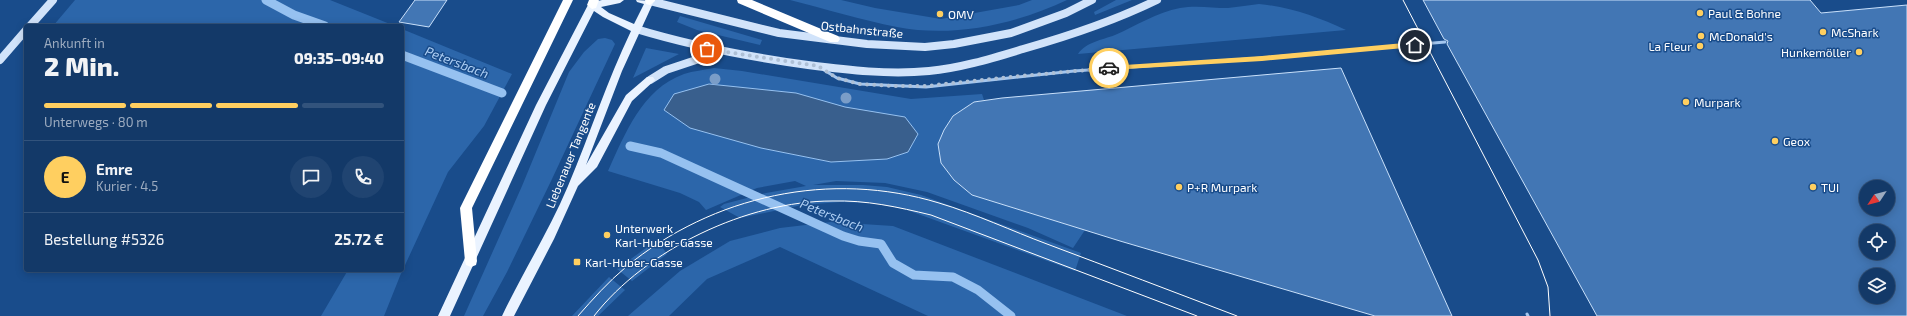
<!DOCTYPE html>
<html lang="de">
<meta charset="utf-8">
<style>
:root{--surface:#133968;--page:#204471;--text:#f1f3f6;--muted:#9dacc0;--line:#32537c;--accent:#ffcf60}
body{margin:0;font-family:"Exo 2",sans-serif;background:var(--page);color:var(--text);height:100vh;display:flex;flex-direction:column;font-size:15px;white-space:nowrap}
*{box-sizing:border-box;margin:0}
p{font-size:13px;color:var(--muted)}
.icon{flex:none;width:22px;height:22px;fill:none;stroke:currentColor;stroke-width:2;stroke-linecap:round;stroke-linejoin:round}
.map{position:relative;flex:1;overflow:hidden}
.panel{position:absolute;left:24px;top:24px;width:380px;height:248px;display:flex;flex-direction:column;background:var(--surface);border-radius:4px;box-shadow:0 2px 10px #0003,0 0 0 1px var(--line)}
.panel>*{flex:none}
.needle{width:26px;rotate:234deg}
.buttons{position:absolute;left:1859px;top:180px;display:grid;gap:8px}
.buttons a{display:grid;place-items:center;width:36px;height:36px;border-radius:50%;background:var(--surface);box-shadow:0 2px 10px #0003,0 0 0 1px var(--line);font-size:20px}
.pin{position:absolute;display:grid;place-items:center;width:34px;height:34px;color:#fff;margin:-17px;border:2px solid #fff;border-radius:50%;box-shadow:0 1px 4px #0007}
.courier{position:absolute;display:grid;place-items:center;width:40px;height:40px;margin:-20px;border:3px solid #ffcf60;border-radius:50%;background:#fff;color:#222;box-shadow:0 1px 5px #0007}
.summary em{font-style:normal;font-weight:800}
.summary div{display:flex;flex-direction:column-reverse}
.summary{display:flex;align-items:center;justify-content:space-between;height:68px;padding:0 20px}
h1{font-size:26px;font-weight:800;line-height:30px}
.bar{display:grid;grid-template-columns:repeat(4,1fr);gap:6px 4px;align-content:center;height:48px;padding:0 20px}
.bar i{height:5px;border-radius:3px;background:var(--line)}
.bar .current{background:var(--accent)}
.bar p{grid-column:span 4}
.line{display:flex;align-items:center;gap:10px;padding:0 20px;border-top:1px solid var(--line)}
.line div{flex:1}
.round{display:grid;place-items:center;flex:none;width:42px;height:42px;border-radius:21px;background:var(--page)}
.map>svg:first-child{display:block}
.green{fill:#2c66aa}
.water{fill:#395f8d;stroke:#96c1f0}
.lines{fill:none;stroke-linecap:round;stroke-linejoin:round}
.stream{stroke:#96c1f0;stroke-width:9}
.building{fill:#4276b4;stroke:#c9e0fa;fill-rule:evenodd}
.lane{stroke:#a4c6ee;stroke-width:3}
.secondary{stroke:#d1e3fa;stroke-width:8}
.primary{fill:#eaf3ff;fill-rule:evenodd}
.highway{fill:#fff;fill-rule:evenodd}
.tram{stroke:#fff;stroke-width:1}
.lane-bridge{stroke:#a4c6ee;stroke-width:3}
.tree{fill:#7a9dc8}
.route{fill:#ffcf60}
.done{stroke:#aec0d6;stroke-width:4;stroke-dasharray:0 7.2}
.poi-dot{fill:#ffcf60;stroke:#194c8b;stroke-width:1.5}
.labels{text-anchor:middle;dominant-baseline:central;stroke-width:3;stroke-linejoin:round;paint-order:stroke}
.poi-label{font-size:12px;fill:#fff;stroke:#194c8b;text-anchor:start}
.street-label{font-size:12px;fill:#fff;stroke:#194c8b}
.water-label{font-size:13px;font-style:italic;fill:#afd0f5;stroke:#194c8b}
</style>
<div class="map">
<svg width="1907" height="316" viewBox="0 0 1907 316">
<rect width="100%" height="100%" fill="#194c8b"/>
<path class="green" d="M 75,0 L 330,0 L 395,26 L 53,26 Z
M 790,0 L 841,0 L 875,8 L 941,19 L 1019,5 L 1032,0 L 1067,0 C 1016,24 954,38 897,27 C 861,20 826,9 790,0 Z
M 1116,0 L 1132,0 L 1095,15 L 1094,12 Z
M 1259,4 C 1290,7 1318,17 1346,30 L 1078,54 C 1086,42 1102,40 1115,35 C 1136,26 1157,12 1180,8 C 1196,5 1212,8 1228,8 C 1239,7 1249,5 1259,4 Z
M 680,16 L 762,40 L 760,45 L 697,30 L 677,22 Z
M 402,29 L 512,74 L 484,126 L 448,172 L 400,276 L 384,316 L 321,316 L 348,270 L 402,270 Z
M 605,38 L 612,40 L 615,44 L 552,179 L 507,272 L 483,316 L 464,316 L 522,186 L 569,72 L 584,52 L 598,39 Z
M 646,48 L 679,54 L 633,78 Z
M 714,68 L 742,71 L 911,99 L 982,94 L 984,100 L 974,102 L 953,116 L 944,130 L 938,144 L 941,163 L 954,180 L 972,195 L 1085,230 L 1073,248 L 1028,228 L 927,192 L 885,183 L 836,181 L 813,185 L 863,185 L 887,187 L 921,195 L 1081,253 L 1075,271 L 907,210 L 873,203 L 840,202 L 802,205 L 740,218 L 720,207 L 724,204 L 766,193 L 806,186 L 795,181 L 757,188 L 706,210 L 699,202 L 680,193 L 608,171 C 625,134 642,89 684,74 C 693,71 704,70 714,68 Z
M 831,222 L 893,226 L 1127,316 L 928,316 L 780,247 L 707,279 L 669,316 L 628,316 L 680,271 L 730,241 L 780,228 Z
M 657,240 L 667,254 L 632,281 L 617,269 Z
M 609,277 L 625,290 L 598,316 L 572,316 Z"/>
<path class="water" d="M 709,84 L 796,93 L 845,107 L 905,117 L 918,134 L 908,152 L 887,159 L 831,162 L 761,148 L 690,128 L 664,110 L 674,94 Z"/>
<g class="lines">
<path class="stream" d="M 266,0 L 294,15 L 325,26
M 402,55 L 502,93
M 630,146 L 661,153 L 843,236 L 859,241 L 881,244 L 893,263 L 914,275 L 953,277 L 978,290 L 1011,316"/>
</g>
<path class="building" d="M 415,0 L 447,0 L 429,27 L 399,22 Z
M 1423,0 L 1810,0 L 1821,13 L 1907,5 L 1907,316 L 1597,316 L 1447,44 L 1448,41 L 1444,39 ZM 1866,187 L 1888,187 L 1888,209 L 1866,209 ZM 1866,231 L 1888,231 L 1888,253 L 1866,253 ZM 1866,275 L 1888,275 L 1888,297 L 1866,297 Z
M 1341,68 L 1452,316 L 1375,316 L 1120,241 L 972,195 L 954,180 L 941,163 L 938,144 L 944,130 L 953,116 L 974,102 L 1002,98 Z"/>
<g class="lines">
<path class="lane" d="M 824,70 L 837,78 L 860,84 L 926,87 L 1074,71 L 1262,58
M 1527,314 L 1528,316"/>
<path class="secondary" d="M 650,1 L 779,33 L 867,44 L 925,47 L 954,44 L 1011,33 L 1066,13 L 1092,0
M 30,26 L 53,0
M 636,29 C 692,46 750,57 808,65 C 848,70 889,75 929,71 C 961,68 993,58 1023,49 C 1069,36 1114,21 1157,0
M 0,60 L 26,30
M 650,80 L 666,70 L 720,52"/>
<path class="primary" d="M 602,0 L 624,0 L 620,3 L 601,7 L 609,13 L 634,24 L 644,4 L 637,2 L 636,0 L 654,1 L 622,71 L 586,165 L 626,95 L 647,77 L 653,77 L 655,80 L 632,101 L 597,167 L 578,186 L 554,239 L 514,316 L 502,316 C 523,272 549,231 568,186 C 590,134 607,81 631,31 L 603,17 L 594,11 L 546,105 L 450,316 L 438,316 L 536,105 L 589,3 Z"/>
<path class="highway" d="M 563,0 L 573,0 L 472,208 L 477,261 L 476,265 L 471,267 L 466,265 L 465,261 L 460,208 Z
M 589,0 L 599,0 L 596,8 L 592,9 L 587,5 Z
M 645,0 L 655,0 L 655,1 L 650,5 L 646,4 Z
M 737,0 L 752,0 L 838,36 L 840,39 L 838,42 L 830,42 L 738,3 Z"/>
<path class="tram" d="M 1403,0 L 1538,260 L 1548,287 L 1550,316
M 578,316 C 593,299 608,282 626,267 C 713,195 831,170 939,203 C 976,214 1012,231 1047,244 C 1111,268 1174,292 1237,316
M 594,316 C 646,249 748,201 832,201 C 866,200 898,207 931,215 L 1197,316"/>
<path class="lane-bridge" d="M 1262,58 L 1445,42"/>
</g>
<g class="tree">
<circle cx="715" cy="79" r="5.5"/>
<circle cx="846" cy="98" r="5.5"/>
</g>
<path class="route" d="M 1415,42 L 1418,45 L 1415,47 L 1262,61 L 1109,70 L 1106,68 L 1109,66 L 1262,56 Z"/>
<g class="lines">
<path class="done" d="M 707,49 L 818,66 L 837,78 L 860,84 L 895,86 L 926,86 L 1020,76 L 1109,68"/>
</g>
<g class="poi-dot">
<circle cx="1700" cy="13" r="4"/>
<circle cx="940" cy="14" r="4"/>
<circle cx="1823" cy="32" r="4"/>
<circle cx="1701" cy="36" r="4"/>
<circle cx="1700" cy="46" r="4"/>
<circle cx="1859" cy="52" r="4"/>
<circle cx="1686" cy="102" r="4"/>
<circle cx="1775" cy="141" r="4"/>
<circle cx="1179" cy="187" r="4"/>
<circle cx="1813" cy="187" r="4"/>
<circle cx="607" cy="235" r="4"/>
<rect x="573" y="258" width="8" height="8" rx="2"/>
</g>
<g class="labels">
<g class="poi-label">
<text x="1708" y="13">Paul &amp; Bohne</text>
<text x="948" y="14">OMV</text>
<text x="1831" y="32">McShark</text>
<text x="1709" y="36">McDonald's</text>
<text x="1692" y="46" text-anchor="end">La Fleur</text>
<text x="1851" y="52" text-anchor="end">Hunkemöller</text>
<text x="1694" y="102">Murpark</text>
<text x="1783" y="141">Geox</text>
<text x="1187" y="187">P+R Murpark</text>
<text x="1821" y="187">TUI</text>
<text x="615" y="228">Unterwerk<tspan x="615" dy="14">Karl-Huber-Gasse</tspan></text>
<text x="585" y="262">Karl-Huber-Gasse</text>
</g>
<g class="street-label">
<text transform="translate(862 29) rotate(6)">Ostbahnstraße</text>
<text transform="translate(570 155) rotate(-68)">Liebenauer Tangente</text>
</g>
<g class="water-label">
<text transform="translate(457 62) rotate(21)">Petersbach</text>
<text transform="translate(832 215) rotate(22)">Petersbach</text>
</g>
</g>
</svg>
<div class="buttons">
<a><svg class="needle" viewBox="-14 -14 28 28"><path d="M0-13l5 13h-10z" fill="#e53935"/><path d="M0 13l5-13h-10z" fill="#9dacc0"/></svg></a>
<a><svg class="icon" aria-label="locate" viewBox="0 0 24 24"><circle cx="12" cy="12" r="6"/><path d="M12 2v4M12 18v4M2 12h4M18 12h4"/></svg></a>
<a><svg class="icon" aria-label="layers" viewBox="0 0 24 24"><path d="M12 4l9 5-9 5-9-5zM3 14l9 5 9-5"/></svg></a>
</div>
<div class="pin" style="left:707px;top:49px;background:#ea580c"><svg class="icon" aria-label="bag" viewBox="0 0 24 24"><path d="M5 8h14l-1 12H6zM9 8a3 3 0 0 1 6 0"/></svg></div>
<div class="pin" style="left:1415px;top:45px;background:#1f2937"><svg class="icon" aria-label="home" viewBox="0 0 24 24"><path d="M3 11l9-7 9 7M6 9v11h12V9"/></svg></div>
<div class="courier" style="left:1109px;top:68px"><svg class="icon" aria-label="car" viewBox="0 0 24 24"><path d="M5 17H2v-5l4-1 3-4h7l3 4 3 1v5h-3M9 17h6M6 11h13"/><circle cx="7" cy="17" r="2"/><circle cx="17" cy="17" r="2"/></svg></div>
<section class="panel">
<div class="summary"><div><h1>2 Min.</h1><p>Ankunft in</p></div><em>09:35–09:40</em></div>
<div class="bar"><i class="current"></i><i class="current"></i><i class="current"></i><i></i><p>Unterwegs · 80 m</p></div>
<div class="line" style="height:72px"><b class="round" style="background:var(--accent);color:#111">E</b><div><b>Emre</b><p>Kurier · 4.5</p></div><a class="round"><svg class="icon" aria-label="chat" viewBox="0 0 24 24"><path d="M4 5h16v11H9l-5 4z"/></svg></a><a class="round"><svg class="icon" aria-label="phone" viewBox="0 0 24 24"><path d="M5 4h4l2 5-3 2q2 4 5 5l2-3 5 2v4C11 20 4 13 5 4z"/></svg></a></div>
<div class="line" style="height:52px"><div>Bestellung #5326</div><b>25.72 €</b></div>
</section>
</div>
